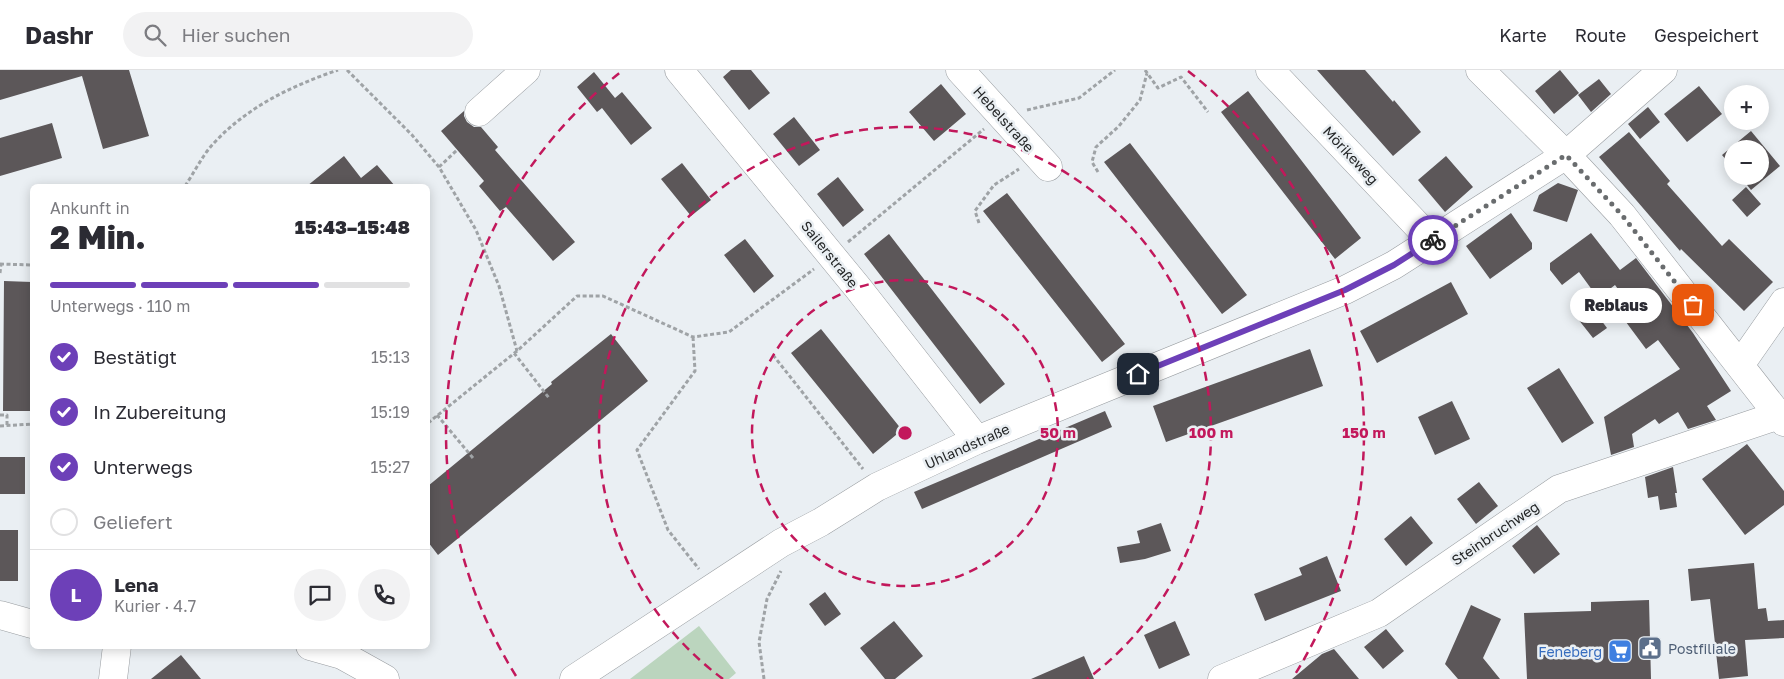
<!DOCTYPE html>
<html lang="de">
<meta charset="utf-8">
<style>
:root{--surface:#fff;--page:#f2f2f3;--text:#2b2b33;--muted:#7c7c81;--line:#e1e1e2;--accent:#6d40b8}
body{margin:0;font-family:"Golos Text",sans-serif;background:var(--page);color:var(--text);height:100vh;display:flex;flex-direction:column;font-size:19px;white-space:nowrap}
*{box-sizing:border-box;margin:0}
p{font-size:16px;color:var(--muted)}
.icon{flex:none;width:28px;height:28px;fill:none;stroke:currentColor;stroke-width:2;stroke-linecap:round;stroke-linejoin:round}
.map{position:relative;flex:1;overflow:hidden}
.side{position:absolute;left:30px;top:114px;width:400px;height:465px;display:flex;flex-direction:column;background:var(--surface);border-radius:8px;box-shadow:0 2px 12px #0003}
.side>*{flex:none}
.fabs{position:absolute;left:1724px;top:15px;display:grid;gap:10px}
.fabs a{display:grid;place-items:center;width:45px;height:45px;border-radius:50%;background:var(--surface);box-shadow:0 2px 12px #0003;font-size:25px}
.pin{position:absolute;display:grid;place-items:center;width:42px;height:42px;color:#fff;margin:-21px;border-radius:10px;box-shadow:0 2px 8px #0006}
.courier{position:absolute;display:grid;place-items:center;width:50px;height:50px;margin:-25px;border:4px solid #6d40b8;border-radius:50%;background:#fff;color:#222;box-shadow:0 1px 6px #0007}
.bubble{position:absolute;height:35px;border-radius:18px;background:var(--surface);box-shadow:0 2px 12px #0003;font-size:16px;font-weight:800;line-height:35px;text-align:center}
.overview em{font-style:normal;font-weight:800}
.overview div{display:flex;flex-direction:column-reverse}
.overview{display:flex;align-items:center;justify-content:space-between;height:85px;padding:0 20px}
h1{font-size:32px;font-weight:800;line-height:38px}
.bar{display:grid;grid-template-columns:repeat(4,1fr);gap:8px 5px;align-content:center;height:60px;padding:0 20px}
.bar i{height:6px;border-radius:4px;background:var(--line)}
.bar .current{background:var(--accent)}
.bar p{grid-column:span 4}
.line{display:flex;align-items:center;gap:12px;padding:0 20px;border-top:1px solid var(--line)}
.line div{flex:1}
.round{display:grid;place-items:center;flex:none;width:52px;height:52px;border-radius:26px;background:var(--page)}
ol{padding:0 20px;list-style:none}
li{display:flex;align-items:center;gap:15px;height:55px}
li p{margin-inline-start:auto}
li .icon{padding:5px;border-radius:50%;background:var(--accent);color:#fff;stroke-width:4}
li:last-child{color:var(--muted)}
li i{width:28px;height:28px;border:2px solid var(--line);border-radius:50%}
header{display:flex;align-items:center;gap:30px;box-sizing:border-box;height:70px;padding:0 25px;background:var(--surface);border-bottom:1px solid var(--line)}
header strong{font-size:24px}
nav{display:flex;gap:28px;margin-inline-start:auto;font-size:18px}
.search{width:350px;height:45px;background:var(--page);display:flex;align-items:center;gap:12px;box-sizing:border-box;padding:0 18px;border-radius:28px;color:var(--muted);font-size:19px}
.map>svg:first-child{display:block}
.green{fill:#bbd5be}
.building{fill:#5c5759}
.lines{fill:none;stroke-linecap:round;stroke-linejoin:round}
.minor-casing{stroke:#989ca0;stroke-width:29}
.path{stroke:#9fa3a6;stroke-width:3;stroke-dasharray:4 2.5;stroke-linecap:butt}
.minor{stroke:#fff;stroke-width:28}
.done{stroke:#696c6e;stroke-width:5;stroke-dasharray:0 9}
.route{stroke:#6d40b8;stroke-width:6}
.ring{fill:none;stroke:#c2185b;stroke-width:2.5;stroke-dasharray:9 6}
.labels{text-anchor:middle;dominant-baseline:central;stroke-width:5;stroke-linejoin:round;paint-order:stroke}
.street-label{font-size:14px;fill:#242627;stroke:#eaeff3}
.service-label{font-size:14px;fill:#4e5e75;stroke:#eaeff3;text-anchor:start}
.shop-label{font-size:14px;fill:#366cbe;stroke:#eaeff3;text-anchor:end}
.centre{fill:#c2185b;stroke:#eaeff3;stroke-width:2.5}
.ring-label{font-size:15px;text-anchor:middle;font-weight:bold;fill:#c2185b;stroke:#eaeff3;stroke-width:5;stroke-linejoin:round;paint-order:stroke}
</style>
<header>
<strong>Dashr</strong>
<div class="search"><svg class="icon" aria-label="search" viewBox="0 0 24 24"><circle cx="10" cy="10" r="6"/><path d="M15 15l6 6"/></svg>Hier suchen</div>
<nav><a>Karte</a><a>Route</a><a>Gespeichert</a></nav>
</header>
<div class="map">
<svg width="1784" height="609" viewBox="0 0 1784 609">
<rect width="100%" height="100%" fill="#eaeff3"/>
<path class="green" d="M 699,556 L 736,603 L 729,609 L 630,609 Z"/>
<path class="building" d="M 0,0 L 129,0 L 149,66 L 103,79 L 82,6 L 0,30 Z
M 731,0 L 751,0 L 770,23 L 749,40 L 723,7 Z
M 1317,0 L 1365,0 L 1393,32 L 1394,30 L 1421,62 L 1393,86 Z
M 1560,0 L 1579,23 L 1554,44 L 1535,21 Z
M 594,2 L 615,28 L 622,22 L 652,58 L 631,75 L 602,38 L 597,42 L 577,17 Z
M 1599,9 L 1611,24 L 1591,42 L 1578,25 Z
M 941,14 L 966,44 L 934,71 L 909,42 Z
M 1699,16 L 1722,44 L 1687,72 L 1664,44 Z
M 1248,21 L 1361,168 L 1335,189 L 1221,42 Z
M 1648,37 L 1660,52 L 1640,69 L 1628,54 Z
M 464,41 L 464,46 L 467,52 L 474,57 L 481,57 L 498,77 L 495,80 L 575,172 L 553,191 L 506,137 L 500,141 L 479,116 L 484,111 L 441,61 Z
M 794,47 L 820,80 L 799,96 L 773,64 Z
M 52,53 L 62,88 L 0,106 L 0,68 Z
M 1751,61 L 1780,96 L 1751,120 L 1740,106 L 1760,106 L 1760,79 L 1732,79 L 1732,97 L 1722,85 Z
M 1629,62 L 1670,111 L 1667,114 L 1722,176 L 1729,169 L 1773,212 L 1744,241 L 1681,179 L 1680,181 L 1599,87 Z
M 1130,73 L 1247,225 L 1222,244 L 1104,92 Z
M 344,86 L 361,108 L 377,95 L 395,116 L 307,116 Z
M 1446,86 L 1473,117 L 1445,142 L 1418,110 Z
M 682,93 L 711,130 L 691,146 L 661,109 Z
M 838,107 L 864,140 L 843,157 L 817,124 Z
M 1558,113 L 1578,120 L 1567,152 L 1533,141 L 1539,125 Z
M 1746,117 L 1761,134 L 1747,147 L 1732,130 Z
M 1007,123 L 1125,274 L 1102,292 L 983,141 Z
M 1511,143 L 1532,173 L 1532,179 L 1490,209 L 1466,176 Z
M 1591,163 L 1620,200 L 1636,188 L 1693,263 L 1731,321 L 1707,336 L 1716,350 L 1688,359 L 1678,342 L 1659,354 L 1655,349 L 1632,364 L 1634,377 L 1611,385 L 1604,347 L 1680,299 L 1658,270 L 1646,279 L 1623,248 L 1633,240 L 1615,215 L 1598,228 L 1579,202 L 1562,215 L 1550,200 L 1550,193 Z
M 889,164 L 1005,314 L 980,334 L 864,184 Z
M 745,169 L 774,206 L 754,223 L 724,185 Z
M 4,211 L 32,212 L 32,341 L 3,341 Z
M 1451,212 L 1468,244 L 1377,293 L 1360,261 Z
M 1592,238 L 1607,258 L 1593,268 L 1578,249 Z
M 821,259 L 902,360 L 873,384 L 791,283 Z
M 611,264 L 648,311 L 438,485 L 428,472 L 428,416 L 552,314 L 551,312 Z
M 1310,279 L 1323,316 L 1166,372 L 1153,336 Z
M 1559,298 L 1594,353 L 1562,373 L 1527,318 Z
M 1452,331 L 1470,369 L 1435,385 L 1418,347 Z
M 1105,341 L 1112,357 L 922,439 L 914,422 Z
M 1747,374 L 1784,421 L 1784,435 L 1745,465 L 1702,409 Z
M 0,387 L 25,387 L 25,424 L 0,424 Z
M 1673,397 L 1677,423 L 1675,423 L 1677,437 L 1660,440 L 1658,426 L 1648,428 L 1645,407 Z
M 1479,412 L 1498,436 L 1476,454 L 1457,429 Z
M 1411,446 L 1433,473 L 1406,496 L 1384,469 Z
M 1161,453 L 1171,481 L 1145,489 L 1120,493 L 1117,477 L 1140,473 L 1137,461 Z
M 1537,455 L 1560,484 L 1534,504 L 1512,476 Z
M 0,460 L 18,460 L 18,511 L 0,511 Z
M 1327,486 L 1341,521 L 1265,551 L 1254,524 L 1302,505 L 1299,498 Z
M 1754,493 L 1758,539 L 1766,538 L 1768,551 L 1784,550 L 1784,568 L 1745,570 L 1748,606 L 1719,609 L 1710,529 L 1691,531 L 1688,499 Z
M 825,522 L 841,544 L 825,556 L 809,534 Z
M 1649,530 L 1651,609 L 1527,609 L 1524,543 L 1591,541 L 1591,532 Z
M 1471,535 L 1501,549 L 1483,588 L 1500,609 L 1458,609 L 1445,594 Z
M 894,551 L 923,586 L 895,609 L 885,609 L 860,578 Z
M 1175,551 L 1190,585 L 1159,599 L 1144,565 Z
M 1386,559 L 1404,581 L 1383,599 L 1364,577 Z
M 1334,579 L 1359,609 L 1292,609 L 1322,584 Z
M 181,585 L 201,609 L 151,609 Z
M 1084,586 L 1094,609 L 1031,609 Z"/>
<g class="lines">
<g class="minor-casing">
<path id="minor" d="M 679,0 L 858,218 L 977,370
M 960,0 L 1048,97
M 1270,0 L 1432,171
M 1480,0 L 1566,85 L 1622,145 L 1784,352
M 479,42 L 526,0
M 1740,295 L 1784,232
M 0,545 L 32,554
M 310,576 L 342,585 L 385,609
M 113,609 L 117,576
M 574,609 L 781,473 L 821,452 L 877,417 L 977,370 L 1345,220 L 1394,195 L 1566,85 L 1663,0
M 1222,609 L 1379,543 L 1559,419 L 1779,345"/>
</g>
<path class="path" d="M 347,0 L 412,65 L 439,97 L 476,160 L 499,216 L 517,281
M 1145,0 L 1158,18 L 1181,7 L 1208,42
M 1027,40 L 1079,28 L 1115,0
M 439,97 L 457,80
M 1098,102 L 1092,92 L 1096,77 L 1119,56 L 1140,30 L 1147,3
M 185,116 C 194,103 202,86 213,74 C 247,37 291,16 338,0
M 979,153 L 975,141 L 994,115 L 1019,99
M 848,172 L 984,59
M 0,194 L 32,195
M 0,203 L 1,194
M 693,267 L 695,301 L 637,380 L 668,460 L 699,499
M 514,283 L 549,328
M 773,285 L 863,399
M 0,345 L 7,345 L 7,355
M 437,345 L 473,388
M 428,353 L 517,281 L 577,226 L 603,226 L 693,267 L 729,262 L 814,199
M 0,356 L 32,354
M 764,609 L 759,572 L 767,529 L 781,501"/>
<use href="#minor" class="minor"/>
</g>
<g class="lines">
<path class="done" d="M 1433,170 L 1566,85 L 1622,145 L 1693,235"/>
<path class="route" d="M 1138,304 L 1345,220 L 1394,195 L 1433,170"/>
</g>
<g class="ring">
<circle cx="905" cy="363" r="153"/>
<path d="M723 609A306 306 0 1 1 1087 609"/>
<path d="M516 606A459 459 0 0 1 622 1M1188 1A459 459 0 0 1 1294 606"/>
</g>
<defs>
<g id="civic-square" transform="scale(1.25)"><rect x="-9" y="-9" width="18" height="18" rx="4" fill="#5c6f8a" stroke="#eaeff3"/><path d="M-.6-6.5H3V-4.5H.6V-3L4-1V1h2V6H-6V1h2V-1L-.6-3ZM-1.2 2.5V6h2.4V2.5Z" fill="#fff"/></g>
<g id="supermarket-square" transform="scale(1.25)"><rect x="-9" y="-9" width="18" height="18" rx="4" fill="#3f7fe0" stroke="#eaeff3"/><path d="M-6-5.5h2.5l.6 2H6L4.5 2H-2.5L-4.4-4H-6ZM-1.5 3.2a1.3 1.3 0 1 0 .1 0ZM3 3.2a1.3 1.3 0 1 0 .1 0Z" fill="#fff"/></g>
</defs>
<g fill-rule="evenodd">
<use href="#civic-square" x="1650" y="578"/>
<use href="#supermarket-square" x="1620" y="581"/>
</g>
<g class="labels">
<g class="street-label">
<text transform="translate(1004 49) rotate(48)">Hebelstraße</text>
<text transform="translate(1351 85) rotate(47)">Mörikeweg</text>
<text transform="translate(830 184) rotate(51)">Sailerstraße</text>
<text transform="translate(967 376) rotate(-24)">Uhlandstraße</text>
<text transform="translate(1495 463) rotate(-34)">Steinbruchweg</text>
</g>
<g class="service-label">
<text x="1668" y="578">Postfiliale</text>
</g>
<g class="shop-label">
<text x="1602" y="581">Feneberg</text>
</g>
</g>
<circle cx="905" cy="363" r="8" class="centre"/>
<g class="ring-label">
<text x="1058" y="368">50 m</text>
<text x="1211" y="368">100 m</text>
<text x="1364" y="368">150 m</text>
</g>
</svg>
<div class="fabs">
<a>+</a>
<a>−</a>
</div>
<div class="pin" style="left:1693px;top:235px;background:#ea580c"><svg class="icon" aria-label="bag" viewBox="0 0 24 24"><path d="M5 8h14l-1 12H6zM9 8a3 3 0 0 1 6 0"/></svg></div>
<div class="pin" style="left:1138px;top:304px;background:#1f2937"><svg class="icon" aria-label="home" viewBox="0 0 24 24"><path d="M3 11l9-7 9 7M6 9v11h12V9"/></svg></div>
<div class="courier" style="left:1433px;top:170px"><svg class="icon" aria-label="bike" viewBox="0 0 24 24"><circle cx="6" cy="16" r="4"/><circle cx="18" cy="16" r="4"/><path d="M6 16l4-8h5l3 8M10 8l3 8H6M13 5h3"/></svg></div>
<div class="bubble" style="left:1570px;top:218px;width:92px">Reblaus</div>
<section class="side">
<div class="overview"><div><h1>2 Min.</h1><p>Ankunft in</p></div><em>15:43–15:48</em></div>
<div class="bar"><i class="current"></i><i class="current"></i><i class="current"></i><i></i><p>Unterwegs · 110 m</p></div>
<ol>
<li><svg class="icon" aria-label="check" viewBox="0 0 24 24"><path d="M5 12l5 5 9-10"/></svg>Bestätigt<p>15:13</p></li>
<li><svg class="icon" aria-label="check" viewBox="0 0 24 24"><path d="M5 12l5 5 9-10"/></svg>In Zubereitung<p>15:19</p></li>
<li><svg class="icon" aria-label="check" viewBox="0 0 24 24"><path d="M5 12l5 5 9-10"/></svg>Unterwegs<p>15:27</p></li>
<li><i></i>Geliefert</li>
</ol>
<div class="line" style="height:90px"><b class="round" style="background:var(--accent);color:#fff">L</b><div><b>Lena</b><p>Kurier · 4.7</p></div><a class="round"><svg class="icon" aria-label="chat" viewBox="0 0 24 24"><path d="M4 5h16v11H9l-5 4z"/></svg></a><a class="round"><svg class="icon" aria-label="phone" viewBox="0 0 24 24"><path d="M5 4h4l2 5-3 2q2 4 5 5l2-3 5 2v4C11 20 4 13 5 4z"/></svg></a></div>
</section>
</div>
